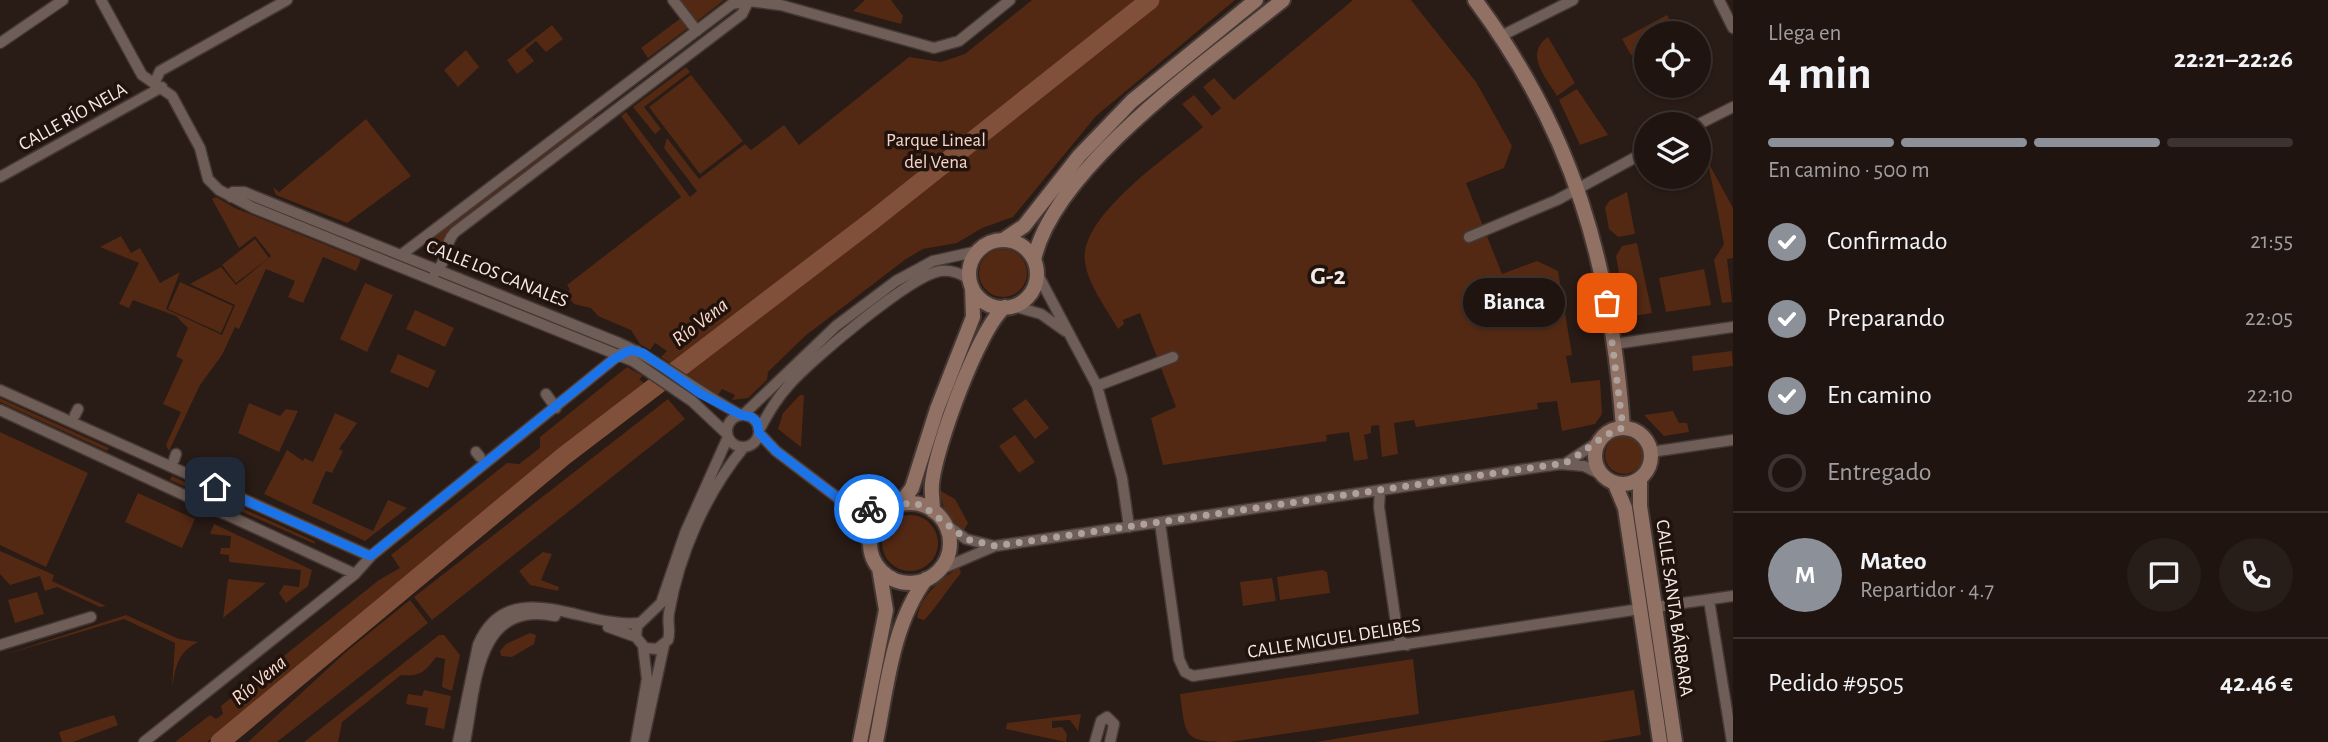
<!DOCTYPE html>
<html lang="es">
<meta charset="utf-8">
<style>
:root{--surface:#1f1410;--page:#271d19;--text:#f1f3f6;--muted:#a19e9f;--line:#3c3330;--accent:#8c9099}
body{margin:0;font-family:"Alegreya Sans",sans-serif;background:var(--page);color:var(--text);height:100vh;display:flex;flex-direction:column;font-size:26px;white-space:nowrap}
*{box-sizing:border-box;margin:0}
p{font-size:23px;color:var(--muted)}
.icon{flex:none;width:38px;height:38px;fill:none;stroke:currentColor;stroke-width:2;stroke-linecap:round;stroke-linejoin:round}
.map{position:relative;flex:1;overflow:hidden}
.side{display:flex;flex-direction:column;background:var(--surface);width:595px}
.side>*{flex:none}
.buttons{position:absolute;left:1634px;top:21px;display:grid;gap:14px}
.buttons a{display:grid;place-items:center;width:77px;height:77px;border-radius:50%;background:var(--surface);box-shadow:0 2px 5px #0004,0 0 0 2px var(--line);font-size:35px}
.pin{position:absolute;display:grid;place-items:center;width:60px;height:60px;color:#fff;margin:-30px;border-radius:14px;box-shadow:0 4px 10px #0006}
.courier{position:absolute;display:grid;place-items:center;width:70px;height:70px;margin:-35px;border:5px solid #1a73e8;border-radius:50%;background:#fff;color:#222;box-shadow:0 2px 9px #0007}
.bubble{position:absolute;height:49px;border-radius:24px;background:var(--surface);box-shadow:0 2px 5px #0004,0 0 0 2px var(--line);font-size:23px;font-weight:600;line-height:49px;text-align:center}
.headline em{font-style:normal;font-weight:600}
.headline div{display:flex;flex-direction:column-reverse}
.headline{display:flex;align-items:center;justify-content:space-between;height:119px;padding:0 35px}
h1{font-size:46px;font-weight:600;line-height:52px}
.bar{display:grid;grid-template-columns:repeat(4,1fr);gap:10px 7px;align-content:center;height:84px;padding:0 35px}
.bar i{height:9px;border-radius:5px;background:var(--line)}
.bar .active{background:var(--accent)}
.bar p{grid-column:span 4}
.line{display:flex;align-items:center;gap:18px;padding:0 35px;border-top:2px solid var(--line)}
.line div{flex:1}
.round{display:grid;place-items:center;flex:none;width:74px;height:74px;border-radius:37px;background:var(--page)}
ol{padding:0 35px;list-style:none}
li{display:flex;align-items:center;gap:21px;height:77px}
li p{margin-inline-start:auto}
li .icon{padding:7px;border-radius:50%;background:var(--accent);color:#fff;stroke-width:4}
li:last-child{color:var(--muted)}
li i{width:38px;height:38px;border:4px solid var(--line);border-radius:50%}
main{display:flex;flex:1;min-height:0}
.map>svg:first-child{display:block}
.green{fill:#532914}
.lines{fill:none;stroke-linecap:round;stroke-linejoin:round}
.river{stroke:#81503a;stroke-width:19}
.street-casing{stroke:#443835;stroke-width:13}
.secondary-casing{stroke:#443835;stroke-width:18}
.street{stroke:#6f5e57;stroke-width:10}
.secondary{stroke:#917163;stroke-width:14}
.done{stroke:#aea29d;stroke-width:7;stroke-dasharray:0 12.6}
.route{stroke:#1a73e8;stroke-width:9}
.labels{text-anchor:middle;dominant-baseline:central;stroke-width:7;stroke-linejoin:round;paint-order:stroke}
.street-label{font-size:19px;fill:#f5eae6;stroke:#20120c}
.park-label{font-size:19px;fill:#f7d6c7;stroke:#20120c}
.water-label{font-size:21px;font-style:italic;fill:#fcdbcc;stroke:#20120c}
.district-label{font-size:26px;font-weight:bold;fill:#f5eae6;stroke:#20120c}
</style>
<main>
<div class="map">
<svg width="1733" height="742" viewBox="0 0 1733 742">
<rect width="100%" height="100%" fill="#291b15"/>
<path class="green" d="M 677,0 L 724,0 L 695,23 Z
M 865,0 L 891,0 L 903,16 L 901,24 L 853,11 Z
M 1032,0 L 1235,0 L 1096,116 L 1013,217 L 982,228 L 957,243 L 923,249 L 906,259 L 805,336 L 768,372 L 767,380 L 748,398 L 732,400 L 735,395 L 722,389 L 718,395 L 661,357 L 667,351 L 655,343 L 650,350 L 640,344 L 631,330 L 598,316 L 591,308 L 574,304 L 566,293 L 570,290 L 567,285 L 681,197 L 621,116 L 626,112 L 690,197 L 697,191 L 664,148 L 667,138 L 699,179 L 745,144 L 751,150 L 784,125 L 799,145 L 909,57 L 941,62 L 965,54 Z
M 1353,0 L 1411,0 L 1476,82 L 1512,146 L 1504,168 L 1466,183 L 1502,274 L 1537,261 L 1558,271 L 1572,355 L 1566,356 L 1571,383 L 1600,380 L 1602,414 L 1595,424 L 1562,431 L 1557,401 L 1537,403 L 1538,409 L 1416,427 L 1414,420 L 1394,423 L 1398,454 L 1382,457 L 1379,425 L 1371,426 L 1371,433 L 1364,435 L 1368,459 L 1354,461 L 1349,432 L 1326,435 L 1327,441 L 1163,465 L 1151,418 L 1176,407 L 1140,313 L 1123,320 L 1124,324 L 1118,329 C 1107,309 1088,285 1085,262 C 1078,215 1176,151 1203,127 L 1182,104 L 1194,95 L 1212,116 L 1221,108 L 1203,87 L 1214,78 L 1234,100 Z
M 1667,15 L 1675,31 L 1647,33 L 1647,52 L 1631,55 L 1622,39 Z
M 681,18 L 688,28 L 648,58 L 641,48 Z
M 552,25 L 563,39 L 546,52 L 536,41 L 525,50 L 534,61 L 517,74 L 507,60 Z
M 1548,37 L 1575,83 L 1557,96 C 1545,76 1524,54 1548,37 Z
M 466,50 L 479,67 L 458,87 L 444,70 Z
M 686,67 L 690,72 L 644,107 L 661,129 L 655,134 L 633,107 Z
M 691,75 L 743,141 L 700,174 L 649,107 Z
M 1577,89 L 1608,135 L 1580,145 L 1559,100 Z
M 591,116 L 596,121 L 444,242 L 438,258 L 424,253 L 428,242 L 439,232 Z
M 366,119 L 411,176 L 347,223 L 276,195 L 273,187 L 279,192 Z
M 1708,162 L 1733,208 L 1733,258 L 1727,259 L 1732,302 L 1722,303 L 1714,260 L 1724,244 Z
M 1627,192 L 1635,234 L 1618,237 L 1609,229 L 1605,208 L 1609,201 Z
M 216,197 L 235,208 L 361,259 L 356,271 L 323,257 L 303,303 L 288,297 L 295,281 L 266,269 L 239,329 L 235,327 L 222,355 L 200,385 L 169,451 L 166,445 L 181,412 L 163,404 L 183,360 L 176,356 L 188,328 L 176,316 L 133,300 L 129,308 L 119,304 L 139,263 L 100,247 L 121,236 L 131,253 L 140,248 L 160,283 L 180,272 L 166,309 L 222,335 L 235,305 L 190,284 L 221,267 L 236,285 L 269,258 L 236,283 L 222,265 L 255,239 L 269,258 L 271,256 L 255,236 L 239,248 L 212,199 Z
M 1637,243 L 1652,313 L 1627,317 L 1616,256 L 1622,246 Z
M979 273a24 24 0 1 1 48 0a24 24 0 1 1-48 0Z
M 1704,269 L 1711,305 L 1666,312 L 1659,278 Z
M 180,282 L 233,306 L 221,333 L 168,309 Z
M 365,283 L 393,295 L 367,352 L 340,339 Z
M 415,310 L 454,328 L 445,347 L 406,329 Z
M 1732,351 L 1733,366 L 1693,371 L 1692,356 Z
M 398,354 L 436,371 L 428,388 L 390,372 Z
M 627,367 L 643,376 L 639,379 L 645,384 L 370,605 L 358,622 L 207,742 L 175,742 L 210,715 L 216,719 L 223,714 L 221,706 L 379,580 L 400,568 L 391,555 L 507,463 L 519,464 L 540,448 L 540,437 Z
M 800,395 L 804,395 L 801,447 L 778,429 L 783,413 Z
M 0,398 L 109,448 L 107,451 L 0,402 Z
M 668,399 L 685,419 L 432,620 L 414,597 Z
M 1026,399 L 1049,428 L 1035,439 L 1012,409 Z
M 249,403 L 280,416 L 286,409 L 298,411 L 279,452 L 238,433 Z
M 1673,411 L 1679,423 L 1687,423 L 1689,432 L 1664,436 L 1644,415 Z
M 335,413 L 357,423 L 339,449 L 343,451 L 332,473 L 326,471 L 312,503 L 373,531 L 388,500 L 407,508 L 365,541 L 264,494 L 287,450 L 303,461 L 304,458 L 313,462 Z
M 0,432 L 88,473 L 46,567 L 0,545 Z
M 1015,435 L 1035,462 L 1019,473 L 999,446 Z
M1605 455a19 19 0 1 1 38 0a19 19 0 1 1-38 0Z
M 172,476 L 314,541 L 315,544 L 170,480 Z
M 939,490 L 955,499 L 968,523 L 963,532 L 944,509 Z
M 138,493 L 195,519 L 182,548 L 125,522 Z
M882 543a28 28 0 1 1 56 0a28 28 0 1 1-56 0Z
M 214,524 L 312,570 L 308,586 L 286,603 L 279,593 L 284,585 L 299,587 L 301,570 L 229,562 L 229,555 L 220,554 L 221,548 L 230,548 L 231,536 L 210,534 Z
M 0,551 L 54,575 L 52,581 L 106,606 L 100,607 L 57,587 L 45,591 L 40,576 L 10,585 L 0,574 Z
M 543,552 L 552,554 L 541,580 L 559,587 L 558,591 L 530,585 L 519,571 Z
M 959,567 L 961,573 C 954,581 929,617 924,620 L 917,618 C 921,594 941,580 959,567 Z
M 1322,570 L 1327,572 L 1330,593 L 1280,600 L 1277,577 Z
M 1272,578 L 1276,601 L 1243,606 L 1240,582 Z
M 228,579 L 266,583 L 223,618 Z
M 37,592 L 44,614 L 15,623 L 8,600 Z
M 410,600 L 428,623 L 277,742 L 248,742 L 347,651 Z
M 126,615 L 179,639 L 198,642 C 177,653 176,666 172,688 L 175,643 L 124,619 L 0,656 Z
M 530,633 L 536,635 L 534,644 L 512,657 L 501,656 L 500,651 L 506,644 Z
M 439,635 L 444,635 L 460,655 L 452,691 L 442,687 L 445,659 L 436,657 C 425,672 420,677 401,675 L 342,722 L 338,742 L 304,742 Z
M 1413,659 L 1419,714 L 1229,742 C 1183,742 1186,737 1180,694 Z
M 424,690 L 451,696 L 444,729 L 425,725 L 428,708 L 406,704 L 408,694 L 422,696 Z
M 1634,690 L 1641,735 L 1598,742 L 1316,742 Z
M 1081,714 L 1078,731 L 1070,720 L 1052,721 L 1052,728 L 1062,727 L 1067,734 L 1066,742 L 1006,729 L 1007,723 Z
M 114,715 L 118,725 L 73,742 L 62,742 L 59,732 Z"/>
<g class="lines">
<path class="river" d="M 220,742 L 564,456 L 873,220 L 1150,0"/>
<g class="street-casing">
<path id="street" d="M 101,0 L 142,75 L 172,96 L 200,148 L 208,179 L 219,190 L 254,208 L 633,361 L 692,401 L 727,434
M 673,0 L 697,31
M 1719,0 L 1733,28
M 777,4 L 934,48 L 959,41 L 1010,0
M 1501,36 L 1573,0
M 0,43 L 63,0
M 154,84 L 160,71 L 287,0
M 1699,124 L 1733,107
M 0,177 L 162,87
M 231,197 L 233,192 L 244,192 L 619,343 C 662,362 699,393 741,415
M 1469,237 L 1557,200 L 1647,151
M 401,255 L 732,4 L 749,1 L 780,5
M 435,273 C 448,262 443,244 455,232 L 742,14 L 749,0
M 1037,273 L 1097,386 L 1122,478 L 1129,527
M 1013,306 L 1041,314 L 1065,331
M 1614,344 L 1733,327
M 1097,386 L 1173,357
M 0,390 L 370,556
M 546,394 L 556,408
M 0,410 L 355,574
M727 431a16 16 0 1 1 32 0a16 16 0 1 1-32 0Z
M 75,415 L 78,409
M 743,415 L 836,326 L 896,281 L 933,261 L 978,251
M 759,430 C 768,414 776,399 789,385 C 811,360 910,276 940,271 C 952,270 960,273 970,280
M 759,433 L 776,451 L 842,501 L 870,547
M 728,437 L 685,533 L 661,603 L 637,626 L 636,637 L 645,648 L 657,649 L 668,640 C 671,631 667,623 669,613 C 679,554 706,493 744,447
M 476,452 L 480,457
M 1651,452 L 1733,440
M 174,460 L 176,454
M 1566,463 L 1601,440
M 1380,491 L 1379,507 L 1397,630 L 1400,640 L 1407,645
M 842,501 L 865,508 L 888,509
M 944,523 L 966,539 L 994,546
M 1160,523 L 1179,659 L 1185,672 L 1193,676 L 1640,609
M 939,570 L 995,546 L 1560,464 L 1584,466 L 1602,475
M 1709,600 L 1732,742
M 1655,607 L 1733,596
M 608,627 L 636,637
M 0,645 L 91,617
M 144,742 L 355,574 L 372,555 L 614,359 L 625,350 L 637,351
M 458,742 L 478,645 C 509,572 585,629 638,623
M 465,742 C 476,687 475,600 555,616
M 636,742 L 647,679 L 643,646
M 643,742 L 664,645
M 1095,742 L 1101,721 L 1107,717 L 1114,724 L 1110,742"/>
</g>
<g class="secondary-casing">
<path id="secondary" d="M 1475,0 C 1574,132 1611,266 1623,428
M 1003,240 L 1024,226 L 1079,156 L 1132,101 L 1256,0
M969 274a34 34 0 1 1 68 0a34 34 0 1 1-68 0Z
M 1034,260 C 1053,168 1211,58 1283,0
M1595 456a28 28 0 1 1 56 0a28 28 0 1 1-56 0Z
M 1640,479 L 1640,506 L 1675,742
M 1615,484 L 1625,508 L 1660,742
M870 543a40 40 0 1 1 80 0a40 40 0 1 1-80 0Z
M 900,504 L 912,488 L 937,409 L 973,317 L 972,287
M 933,511 C 933,502 931,493 932,484 C 935,449 979,327 1005,307
M 860,742 L 886,610 L 879,568
M 876,742 C 887,687 892,625 926,579"/>
</g>
<use href="#street" class="street"/>
<use href="#secondary" class="secondary"/>
</g>
<g class="lines">
<path class="done" d="M 869,509 L 888,509 L 909,503 L 922,505 L 966,539 L 995,546 L 1565,463 C 1583,454 1606,431 1623,428 L 1607,303"/>
<path class="route" d="M 215,487 L 370,556 L 614,359 L 630,350 L 643,353 L 701,394 L 741,415 L 751,417 L 757,422 L 759,433 L 776,451 L 842,501 L 869,509"/>
</g>
<g class="labels">
<g class="street-label">
<text transform="translate(73 117) rotate(-29)">CALLE RÍO NELA</text>
<text transform="translate(497 274) rotate(22)">CALLE LOS CANALES</text>
<text transform="translate(1674 608) rotate(82)">CALLE SANTA BÁRBARA</text>
<text transform="translate(1334 639) rotate(-9)">CALLE MIGUEL DELIBES</text>
</g>
<g class="park-label">
<text x="936" y="140">Parque Lineal<tspan x="936" dy="22">del Vena</tspan></text>
</g>
<g class="water-label">
<text transform="translate(700 322) rotate(-38)">Río Vena</text>
<text transform="translate(259 680) rotate(-40)">Río Vena</text>
</g>
<g class="district-label">
<text x="1328" y="276">G-2</text>
</g>
</g>
</svg>
<div class="buttons">
<a><svg class="icon" aria-label="locate" viewBox="0 0 24 24"><circle cx="12" cy="12" r="6"/><path d="M12 2v4M12 18v4M2 12h4M18 12h4"/></svg></a>
<a><svg class="icon" aria-label="layers" viewBox="0 0 24 24"><path d="M12 4l9 5-9 5-9-5zM3 14l9 5 9-5"/></svg></a>
</div>
<div class="pin" style="left:1607px;top:303px;background:#ea580c"><svg class="icon" aria-label="bag" viewBox="0 0 24 24"><path d="M5 8h14l-1 12H6zM9 8a3 3 0 0 1 6 0"/></svg></div>
<div class="pin" style="left:215px;top:487px;background:#1f2937"><svg class="icon" aria-label="home" viewBox="0 0 24 24"><path d="M3 11l9-7 9 7M6 9v11h12V9"/></svg></div>
<div class="courier" style="left:869px;top:509px"><svg class="icon" aria-label="bike" viewBox="0 0 24 24"><circle cx="6" cy="16" r="4"/><circle cx="18" cy="16" r="4"/><path d="M6 16l4-8h5l3 8M10 8l3 8H6M13 5h3"/></svg></div>
<div class="bubble" style="left:1463px;top:278px;width:102px">Bianca</div>
</div>
<section class="side">
<div class="headline"><div><h1>4 min</h1><p>Llega en</p></div><em>22:21–22:26</em></div>
<div class="bar"><i class="active"></i><i class="active"></i><i class="active"></i><i></i><p>En camino · 500 m</p></div>
<ol>
<li><svg class="icon" aria-label="check" viewBox="0 0 24 24"><path d="M5 12l5 5 9-10"/></svg>Confirmado<p>21:55</p></li>
<li><svg class="icon" aria-label="check" viewBox="0 0 24 24"><path d="M5 12l5 5 9-10"/></svg>Preparando<p>22:05</p></li>
<li><svg class="icon" aria-label="check" viewBox="0 0 24 24"><path d="M5 12l5 5 9-10"/></svg>En camino<p>22:10</p></li>
<li><i></i>Entregado</li>
</ol>
<div class="line" style="height:126px"><b class="round" style="background:var(--accent);color:#fff">M</b><div><b>Mateo</b><p>Repartidor · 4.7</p></div><a class="round"><svg class="icon" aria-label="chat" viewBox="0 0 24 24"><path d="M4 5h16v11H9l-5 4z"/></svg></a><a class="round"><svg class="icon" aria-label="phone" viewBox="0 0 24 24"><path d="M5 4h4l2 5-3 2q2 4 5 5l2-3 5 2v4C11 20 4 13 5 4z"/></svg></a></div>
<div class="line" style="height:91px"><div>Pedido #9505</div><b>42.46 €</b></div>
</section>
</main>
